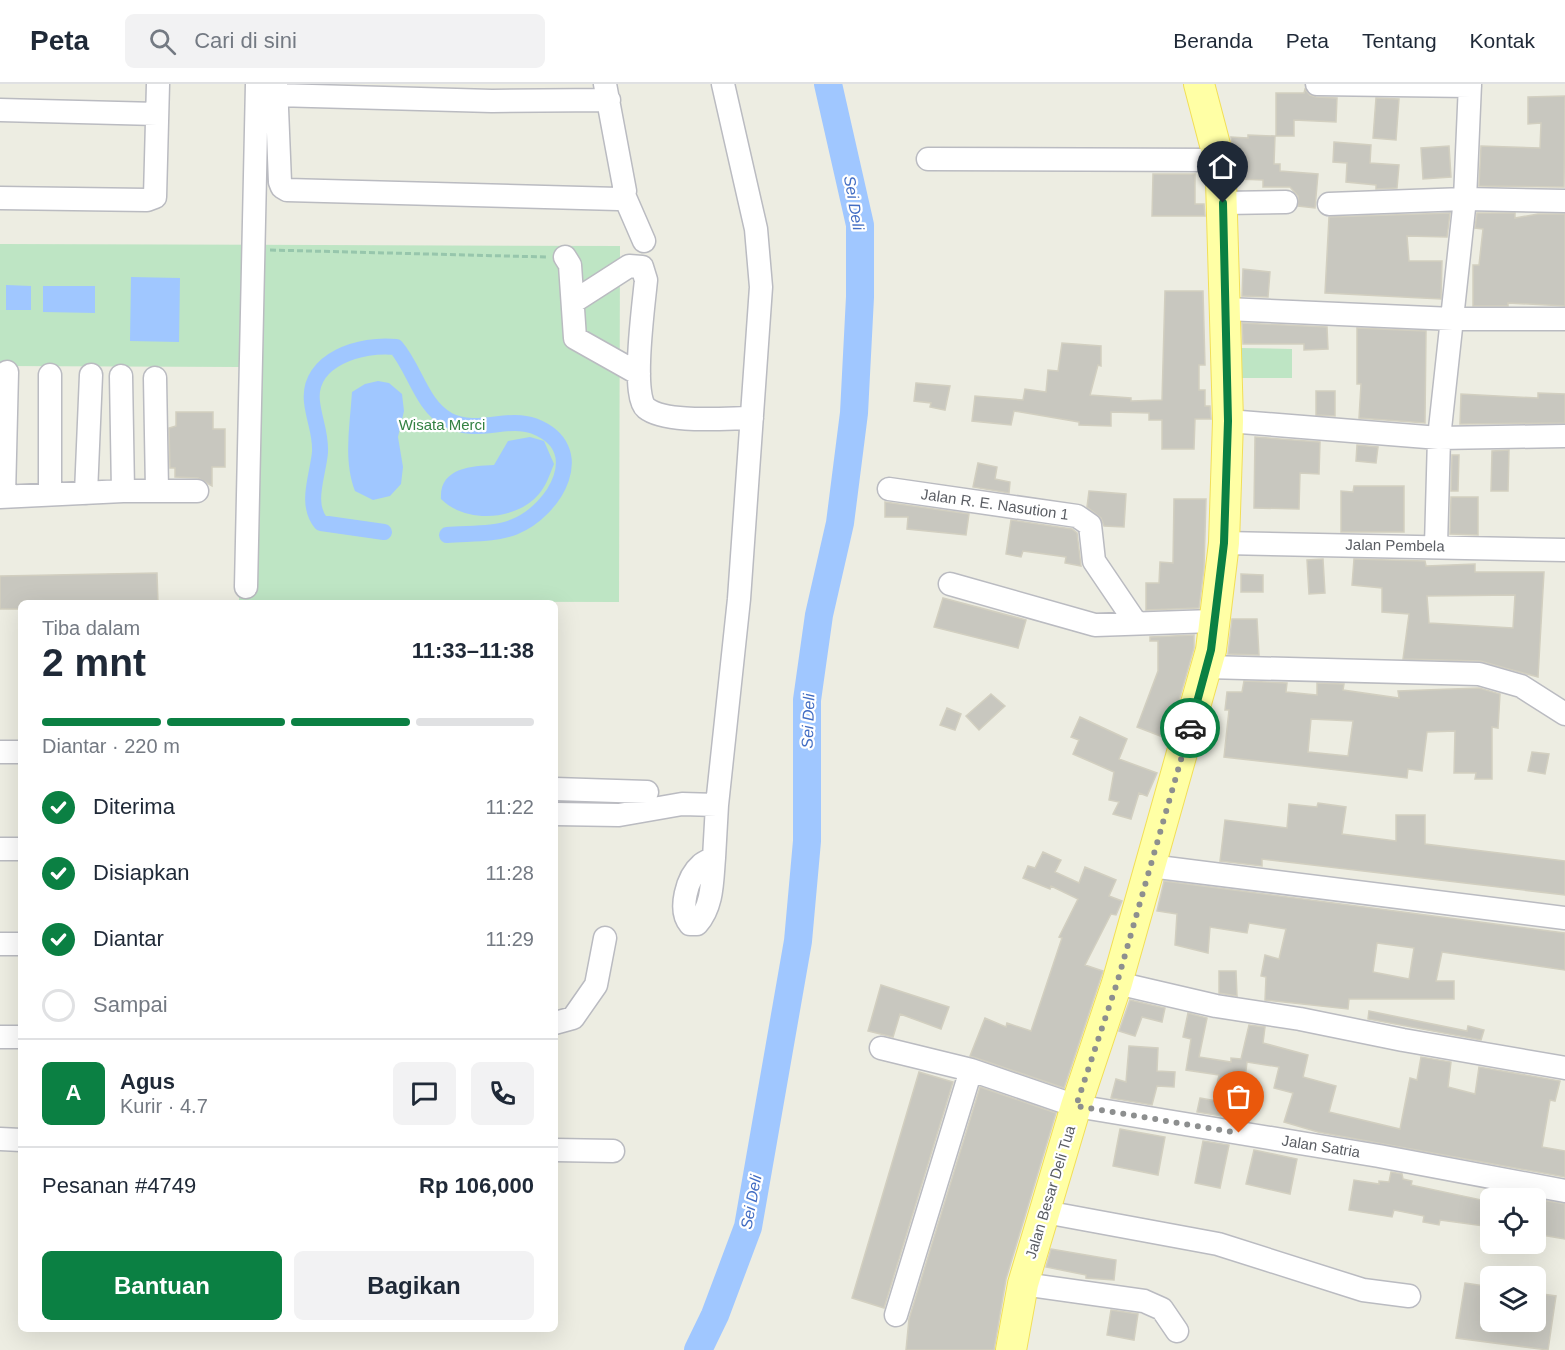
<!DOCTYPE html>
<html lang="id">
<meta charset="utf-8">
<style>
:root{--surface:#fff;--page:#f2f2f3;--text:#1f2937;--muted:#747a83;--line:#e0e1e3;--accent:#0b8043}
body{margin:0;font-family:Arial,sans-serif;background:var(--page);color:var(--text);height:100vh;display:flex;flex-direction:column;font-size:22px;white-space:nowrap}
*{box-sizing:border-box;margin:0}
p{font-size:20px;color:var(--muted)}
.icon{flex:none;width:33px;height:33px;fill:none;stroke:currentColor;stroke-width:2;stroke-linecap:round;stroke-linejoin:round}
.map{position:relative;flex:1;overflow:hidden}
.sheet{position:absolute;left:18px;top:516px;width:540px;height:732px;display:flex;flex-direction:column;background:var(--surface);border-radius:9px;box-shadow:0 6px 24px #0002}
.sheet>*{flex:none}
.buttons{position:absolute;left:1480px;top:1104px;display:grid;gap:12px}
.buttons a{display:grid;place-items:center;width:66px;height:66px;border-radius:9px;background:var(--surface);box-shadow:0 6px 24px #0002;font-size:30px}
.pin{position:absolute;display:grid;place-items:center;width:51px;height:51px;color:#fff;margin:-62px -26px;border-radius:50% 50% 50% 0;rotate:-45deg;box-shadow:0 0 6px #0007}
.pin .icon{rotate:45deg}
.courier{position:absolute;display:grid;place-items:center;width:60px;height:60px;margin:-30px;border:4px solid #0b8043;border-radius:50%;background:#fff;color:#222;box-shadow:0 2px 8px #0007}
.headline em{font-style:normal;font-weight:800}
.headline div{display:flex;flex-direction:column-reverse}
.headline{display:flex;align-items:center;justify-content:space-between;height:102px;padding:0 24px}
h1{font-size:39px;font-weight:800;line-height:45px}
.bar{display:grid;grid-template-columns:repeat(4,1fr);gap:9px 6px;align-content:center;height:72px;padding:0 24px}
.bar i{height:8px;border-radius:4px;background:var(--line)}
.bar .active{background:var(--accent)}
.bar p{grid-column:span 4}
.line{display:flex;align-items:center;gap:15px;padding:0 24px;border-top:2px solid var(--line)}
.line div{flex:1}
.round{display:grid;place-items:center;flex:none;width:63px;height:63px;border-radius:9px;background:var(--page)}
ol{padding:0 24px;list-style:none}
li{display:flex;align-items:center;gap:18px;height:66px}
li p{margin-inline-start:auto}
li .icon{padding:6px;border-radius:50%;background:var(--accent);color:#fff;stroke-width:4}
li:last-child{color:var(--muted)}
li i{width:33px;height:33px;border:3px solid var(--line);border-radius:50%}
.primary-button{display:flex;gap:12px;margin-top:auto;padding:12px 24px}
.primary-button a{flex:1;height:69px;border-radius:9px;background:var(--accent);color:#fff;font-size:24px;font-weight:800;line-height:69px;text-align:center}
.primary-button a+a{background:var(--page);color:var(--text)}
header{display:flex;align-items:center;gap:36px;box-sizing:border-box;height:84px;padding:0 30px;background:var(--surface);border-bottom:2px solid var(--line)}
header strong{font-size:28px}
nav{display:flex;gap:33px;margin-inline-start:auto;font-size:21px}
.search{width:420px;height:54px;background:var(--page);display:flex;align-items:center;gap:15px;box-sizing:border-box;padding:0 21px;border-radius:9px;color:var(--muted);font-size:22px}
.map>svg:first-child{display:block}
.green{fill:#bee5c4}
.water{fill:#a0c7ff}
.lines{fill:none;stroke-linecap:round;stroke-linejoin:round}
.canal{stroke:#a0c7ff;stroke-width:16}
.river{stroke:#a0c7ff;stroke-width:28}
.building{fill:#c8c7bf;stroke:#d2cfc0;stroke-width:1.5;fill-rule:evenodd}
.minor-casing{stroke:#babbc1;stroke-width:25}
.major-casing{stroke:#f2df57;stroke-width:32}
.path{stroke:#97c6ac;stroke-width:3;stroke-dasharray:6 3;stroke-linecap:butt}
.minor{stroke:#fff;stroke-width:22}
.major{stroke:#ffffa5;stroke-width:30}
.done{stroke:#8d8f8f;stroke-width:6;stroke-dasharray:0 10.8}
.route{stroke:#0b8043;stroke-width:8}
.labels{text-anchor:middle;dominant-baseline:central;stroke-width:4.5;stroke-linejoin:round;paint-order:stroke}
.park-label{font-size:15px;fill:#338143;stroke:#fff}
.street-label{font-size:15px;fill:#5a5d63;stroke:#fff}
.water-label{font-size:16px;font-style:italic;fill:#426dc3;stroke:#fff}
</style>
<header>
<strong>Peta</strong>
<div class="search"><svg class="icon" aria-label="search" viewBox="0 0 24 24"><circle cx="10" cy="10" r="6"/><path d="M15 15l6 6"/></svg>Cari di sini</div>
<nav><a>Beranda</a><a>Peta</a><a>Tentang</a><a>Kontak</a></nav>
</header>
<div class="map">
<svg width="1565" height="1266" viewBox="0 0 1565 1266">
<rect width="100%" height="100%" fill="#edede2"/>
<path class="green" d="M 0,160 L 620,162 L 619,518 L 239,517 L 240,283 L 0,282 Z
M 1240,264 L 1292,265 L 1292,294 L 1240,294 Z"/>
<path class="water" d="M 131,193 L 180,194 L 179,258 L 130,257 Z
M 6,201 L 31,202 L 31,226 L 6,226 Z
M 43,202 L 95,202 L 95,229 L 43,228 Z
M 378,297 L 389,299 L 402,310 L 404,327 L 398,353 L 403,383 L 401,400 L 390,412 L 373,416 L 355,407 C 343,376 350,341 352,308 L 365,300 Z
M 530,353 L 544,357 L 554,380 C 550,390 546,402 539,410 C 516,437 466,440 441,415 C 439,384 471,382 494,381 L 508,357 Z"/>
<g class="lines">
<path class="canal" d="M 384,448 L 321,439 C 305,419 318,392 320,368 C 321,350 314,336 312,318 C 307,275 362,259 396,263 C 415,285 421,321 448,336 C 477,351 507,332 534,342 C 591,364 556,426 514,443 C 494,451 468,449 447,451"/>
<path class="river" d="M 698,1266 L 715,1231 L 748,1143 L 798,857 L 807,757 L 807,616 L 819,531 L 840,439 L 854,329 L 860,213 L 860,141 L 828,0"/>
</g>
<path class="building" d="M 1305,5 L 1310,11 L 1316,13 L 1337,14 L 1336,38 L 1294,36 L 1294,52 L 1276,52 L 1276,9 L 1304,9 Z
M 1565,12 L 1564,103 L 1479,102 L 1481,62 L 1540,64 L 1541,39 L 1528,40 L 1528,13 Z
M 1376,14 L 1399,15 L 1396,56 L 1373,54 Z
M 1248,51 L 1275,52 L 1274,80 L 1280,80 L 1280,87 L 1318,90 L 1315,124 L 1298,122 L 1298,112 L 1290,103 L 1263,103 L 1263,96 L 1238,95 L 1231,53 L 1248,54 Z
M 1334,58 L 1371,61 L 1370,79 L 1399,81 L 1397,104 L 1376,105 L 1376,101 L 1346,98 L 1347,79 L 1333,78 Z
M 1449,62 L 1451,93 L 1423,95 L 1421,64 Z
M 1153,90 L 1195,90 L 1195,120 L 1204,120 L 1205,132 L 1152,132 Z
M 1450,129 L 1447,153 L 1407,152 L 1409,177 L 1442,177 L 1441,215 L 1325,209 L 1329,133 Z
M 1477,129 L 1515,129 L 1515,134 L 1538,130 L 1565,130 L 1565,222 L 1508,219 L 1508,222 L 1473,222 L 1473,181 L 1479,181 L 1483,145 L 1475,144 Z
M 1243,185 L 1270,188 L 1268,213 L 1242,212 Z
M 1165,207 L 1203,207 L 1205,281 L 1199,281 L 1199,306 L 1205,306 L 1205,322 L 1210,322 L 1211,335 L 1195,335 L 1194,365 L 1162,365 L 1162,336 L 1149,336 L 1149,329 L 1111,328 L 1111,342 L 1079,341 L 1079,338 L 1014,327 L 1011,341 L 972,337 L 975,312 L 1023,316 L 1025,305 L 1046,308 L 1048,286 L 1058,287 L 1062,259 L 1101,262 L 1101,282 L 1098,281 L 1090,311 L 1131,314 L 1131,317 L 1162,316 Z
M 1242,239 L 1327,243 L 1328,265 L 1304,266 L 1304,260 L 1243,260 Z
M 1357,244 L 1426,247 L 1425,339 L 1359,334 L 1361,300 L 1357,300 Z
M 916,299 L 950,302 L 945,326 L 930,323 L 931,319 L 914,317 Z
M 1316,307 L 1335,307 L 1335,332 L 1316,331 Z
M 1538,309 L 1565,310 L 1565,339 L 1460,340 L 1461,310 L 1538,314 Z
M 176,328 L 213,328 L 213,345 L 225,345 L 225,383 L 212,383 L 212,402 L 198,394 L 175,393 L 175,384 L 170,384 L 169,344 L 176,342 Z
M 1255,353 L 1320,358 L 1319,390 L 1300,389 L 1299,425 L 1254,424 Z
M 1357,361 L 1378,363 L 1376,379 L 1356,377 Z
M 1509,366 L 1508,407 L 1491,407 L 1492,367 Z
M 1452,371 L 1459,371 L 1458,407 L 1451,407 Z
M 978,379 L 997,383 L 995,395 L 1010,398 L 1009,409 L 973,403 Z
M 1354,402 L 1404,402 L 1404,448 L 1341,448 L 1341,407 L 1353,408 Z
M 1089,407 L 1126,410 L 1124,443 L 1104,442 L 1101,434 L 1087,423 Z
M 1451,413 L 1478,413 L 1478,451 L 1450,450 Z
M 1174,415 L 1206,415 L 1204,484 L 1199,524 L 1146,526 L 1146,499 L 1159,499 L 1160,478 L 1173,479 Z
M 885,418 L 969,430 L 966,451 L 907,445 L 908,433 L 885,433 Z
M 1011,436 L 1072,445 L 1077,449 L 1081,482 L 1065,479 L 1066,473 L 1023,467 L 1021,473 L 1006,470 Z
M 1323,475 L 1325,509 L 1309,510 L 1307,476 Z
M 1354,475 L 1425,477 L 1426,482 L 1475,480 L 1475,488 L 1544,488 L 1538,593 L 1480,577 L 1403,575 L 1409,530 L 1382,528 L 1382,504 L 1352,501 ZM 1515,511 L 1513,544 L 1429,539 L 1427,512 Z
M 157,489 L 158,519 L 21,519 L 21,525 L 0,525 L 0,492 Z
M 1241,490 L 1263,491 L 1263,508 L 1241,508 Z
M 943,514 L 1026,536 L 1018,564 L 934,543 Z
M 1232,535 L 1257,535 L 1259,571 L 1228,570 Z
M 1194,551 L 1194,564 L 1168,655 L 1137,643 L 1158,587 L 1158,557 L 1150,557 L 1150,553 Z
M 1244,597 L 1287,599 L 1286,608 L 1317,611 L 1317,599 L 1344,600 L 1343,606 L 1399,614 L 1398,607 L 1479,604 L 1500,610 L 1498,644 L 1492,643 L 1492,695 L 1475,695 L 1476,689 L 1454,689 L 1455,647 L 1427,648 L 1422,687 L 1408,685 L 1407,694 L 1224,673 L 1229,626 L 1225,626 L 1227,608 L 1242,608 ZM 1311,635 L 1353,637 L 1348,672 L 1308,668 Z
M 991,610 L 1005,622 L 979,646 L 966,632 Z
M 947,624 L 961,630 L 955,646 L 940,641 Z
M 1080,633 L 1127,655 L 1119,675 L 1157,689 L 1147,712 L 1139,709 L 1131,735 L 1113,730 L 1119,718 L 1109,716 L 1114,688 L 1073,670 L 1079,656 L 1071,653 Z
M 1532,668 L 1549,670 L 1545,690 L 1528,687 Z
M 1318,719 L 1346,723 L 1342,750 L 1396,757 L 1396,731 L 1425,731 L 1425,760 L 1565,777 L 1565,811 L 1262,775 L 1262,782 L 1220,777 L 1225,736 L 1287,744 L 1289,720 L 1317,723 Z
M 1043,768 L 1061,776 L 1055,788 L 1079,799 L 1085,783 L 1116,796 L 1109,812 L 1122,817 L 1116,831 L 1111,830 L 1085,881 L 1103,887 L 1064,1004 L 970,972 L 985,934 L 1006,943 L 1007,939 L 1031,947 L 1062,854 L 1059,853 L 1078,815 L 1051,802 L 1050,805 L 1023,794 L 1028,782 L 1035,784 Z
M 1164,797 L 1565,849 L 1565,886 L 1442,868 L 1436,897 L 1454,897 L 1454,915 L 1349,915 L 1348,925 L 1265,916 L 1266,893 L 1261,892 L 1265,871 L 1279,875 L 1286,845 L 1249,839 L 1247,849 L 1210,843 L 1208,869 L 1175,861 L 1177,830 L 1157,827 ZM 1377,859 L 1414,864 L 1409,895 L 1373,888 Z
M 1219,887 L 1236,887 L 1237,912 L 1219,909 Z
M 881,901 L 949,923 L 941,945 L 900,930 L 893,953 L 868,947 Z
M 1130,916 L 1165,924 L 1162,938 L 1142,933 L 1135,952 L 1119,947 Z
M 1369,927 L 1467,947 L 1468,942 L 1484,946 L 1481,956 L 1368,935 Z
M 1188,929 L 1207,934 L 1199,973 L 1231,978 L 1231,974 L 1241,975 L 1249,941 L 1265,943 L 1263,959 L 1308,971 L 1303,993 L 1336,1002 L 1329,1028 L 1400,1045 L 1410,994 L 1417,996 L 1421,973 L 1451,978 L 1448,1003 L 1475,1010 L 1479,983 L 1560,997 L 1555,1017 L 1550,1016 L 1542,1063 L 1565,1067 L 1565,1093 L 1318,1048 L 1284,1038 L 1293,1009 L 1274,1004 L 1279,983 L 1247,978 L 1244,1003 L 1217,1000 L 1219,991 L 1186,986 L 1191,955 L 1183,953 Z
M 1129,962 L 1158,964 L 1157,987 L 1175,988 L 1174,1003 L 1157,1002 L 1152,1021 L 1111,1014 L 1116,995 L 1126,998 Z
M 919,988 L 953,998 L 884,1224 L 852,1214 Z
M 980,1003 L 1056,1029 L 1006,1195 L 994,1266 L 906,1266 L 909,1235 Z
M 1200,1014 L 1223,1018 L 1221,1032 L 1197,1028 Z
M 1120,1045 L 1165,1053 L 1158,1091 L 1113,1082 Z
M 1203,1057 L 1229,1061 L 1220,1104 L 1195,1099 Z
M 1254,1066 L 1297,1075 L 1290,1110 L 1246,1100 Z
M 1391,1088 L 1402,1090 L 1403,1095 L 1412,1097 L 1411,1101 L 1491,1118 L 1491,1143 L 1440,1136 L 1439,1141 L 1423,1138 L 1424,1132 L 1394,1126 L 1392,1133 L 1349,1126 L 1354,1096 L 1379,1100 L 1379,1097 L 1389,1098 Z
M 1536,1115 L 1565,1120 L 1565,1155 L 1536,1150 Z
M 1051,1165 L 1116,1176 L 1114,1196 L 1086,1194 L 1086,1191 L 1046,1183 Z
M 1465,1199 L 1491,1203 L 1491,1238 L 1536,1238 L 1536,1209 L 1556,1212 L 1548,1266 L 1456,1254 Z
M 1111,1226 L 1138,1230 L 1134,1256 L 1107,1251 Z"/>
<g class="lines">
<g class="minor-casing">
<path id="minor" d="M 276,0 L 280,98 L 282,103 L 287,106 L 618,115 L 622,114 L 625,107 L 605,0
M 1317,0 L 1470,2
M 276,11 L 492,17 L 609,16
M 0,26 L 157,30
M 928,75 L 1219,76
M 624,111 L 644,157
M 0,114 L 147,116 L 155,113 L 158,0
M 1223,119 L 1286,118
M 1329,120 L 1465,115 L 1565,117
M 565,173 L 570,181 L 575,254 L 639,290
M 573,218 L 629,182 L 642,183 L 646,196 C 644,218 631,312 646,324 C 666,340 727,334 752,334
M 1226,225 L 1453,235 L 1565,235
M 50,291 L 50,410
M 121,292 L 123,407
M 155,294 L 157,406
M 1228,337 L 1439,354 L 1565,352
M 889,405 L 1077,432 L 1090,441 L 1094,477 L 1136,539
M 86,409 L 91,291
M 4,412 L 7,288
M 0,413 L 123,407 L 197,407
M 1224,459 L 1565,466
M 1436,461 L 1439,354 L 1465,115 L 1470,0
M 950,500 L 1095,541 L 1213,537
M 246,503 L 257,0
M 1207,583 L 1479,590 L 1521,602 L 1565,630
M 0,668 L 21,668
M 555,705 L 647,708
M 555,730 L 619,731 L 682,720 L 717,721
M 0,765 L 21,765
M 714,774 C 710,776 704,778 701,781 C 687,793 678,826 690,840 L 697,840 C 713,822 712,797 714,774 L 717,721 L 739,515 L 761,203 L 756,145 L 723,0
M 1150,782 L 1565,834
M 0,860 L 21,860
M 1117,899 L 1216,922 L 1300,935 L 1403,956 L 1565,984
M 555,939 L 573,934 L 596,901 L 605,854
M 0,953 L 21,953
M 881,964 L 971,986 L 1076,1022 L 1379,1072 L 1565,1107
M 0,1055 L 21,1056
M 555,1066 L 613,1067
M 1045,1128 L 1218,1160 L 1363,1206 L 1409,1212
M 1023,1200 L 1144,1217 L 1162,1225 L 1177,1247
M 896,1231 L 971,986"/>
</g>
<g class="major-casing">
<path id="major" d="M 1011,1266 L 1023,1200 L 1076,1022 L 1117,899 L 1211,566 L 1224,459 L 1228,337 L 1221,97 L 1219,76 L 1199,0"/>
</g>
<path class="path" d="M 270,166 L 546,173"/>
<use href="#minor" class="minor"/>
<use href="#major" class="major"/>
</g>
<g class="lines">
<path class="done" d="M 1190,644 L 1117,899 L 1076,1022 L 1239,1049"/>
<path class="route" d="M 1190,644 L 1211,566 L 1224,459 L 1228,337 L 1223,119"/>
</g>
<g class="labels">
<g class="park-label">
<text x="442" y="340">Wisata Merci</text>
</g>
<g class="street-label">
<text transform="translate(995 420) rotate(8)">Jalan R. E. Nasution 1</text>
<text transform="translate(1395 461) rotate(1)">Jalan Pembela</text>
<text transform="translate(1321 1062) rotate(9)">Jalan Satria</text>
<text transform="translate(1050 1108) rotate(-73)">Jalan Besar Deli Tua</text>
</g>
<g class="water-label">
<text transform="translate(854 119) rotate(80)">Sei Deli</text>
<text transform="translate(808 637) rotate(-88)">Sei Deli</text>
<text transform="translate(751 1118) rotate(-79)">Sei Deli</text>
</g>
</g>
</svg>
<div class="buttons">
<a><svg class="icon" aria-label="locate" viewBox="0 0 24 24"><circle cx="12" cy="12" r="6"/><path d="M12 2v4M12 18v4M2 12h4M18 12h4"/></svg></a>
<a><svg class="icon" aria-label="layers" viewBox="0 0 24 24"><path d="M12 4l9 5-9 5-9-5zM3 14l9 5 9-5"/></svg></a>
</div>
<div class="pin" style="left:1239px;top:1049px;background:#ea580c"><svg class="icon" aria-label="bag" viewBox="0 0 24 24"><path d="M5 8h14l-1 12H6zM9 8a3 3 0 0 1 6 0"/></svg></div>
<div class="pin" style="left:1223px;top:119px;background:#1f2937"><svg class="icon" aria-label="home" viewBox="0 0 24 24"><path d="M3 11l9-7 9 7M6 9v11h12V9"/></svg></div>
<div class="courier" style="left:1190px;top:644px"><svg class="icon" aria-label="car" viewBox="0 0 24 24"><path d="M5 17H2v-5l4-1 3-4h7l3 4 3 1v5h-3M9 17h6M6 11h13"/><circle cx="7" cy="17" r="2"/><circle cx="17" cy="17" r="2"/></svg></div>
<section class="sheet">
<div class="headline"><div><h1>2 mnt</h1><p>Tiba dalam</p></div><em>11:33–11:38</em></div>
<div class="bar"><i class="active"></i><i class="active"></i><i class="active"></i><i></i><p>Diantar · 220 m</p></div>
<ol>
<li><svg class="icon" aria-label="check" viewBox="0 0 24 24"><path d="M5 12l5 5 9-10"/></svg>Diterima<p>11:22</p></li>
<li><svg class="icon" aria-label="check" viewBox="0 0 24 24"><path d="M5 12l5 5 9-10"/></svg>Disiapkan<p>11:28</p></li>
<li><svg class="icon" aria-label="check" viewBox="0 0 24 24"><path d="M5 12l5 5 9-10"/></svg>Diantar<p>11:29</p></li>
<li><i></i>Sampai</li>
</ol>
<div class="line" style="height:108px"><b class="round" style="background:var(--accent);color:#fff">A</b><div><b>Agus</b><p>Kurir · 4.7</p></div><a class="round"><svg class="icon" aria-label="chat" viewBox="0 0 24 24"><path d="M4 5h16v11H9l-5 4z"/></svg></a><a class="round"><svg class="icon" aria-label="phone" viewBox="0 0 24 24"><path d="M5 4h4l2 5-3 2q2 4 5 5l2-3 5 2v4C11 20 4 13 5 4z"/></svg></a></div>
<div class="line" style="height:78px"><div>Pesanan #4749</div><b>Rp 106,000</b></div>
<div class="primary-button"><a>Bantuan</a><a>Bagikan</a></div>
</section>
</div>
